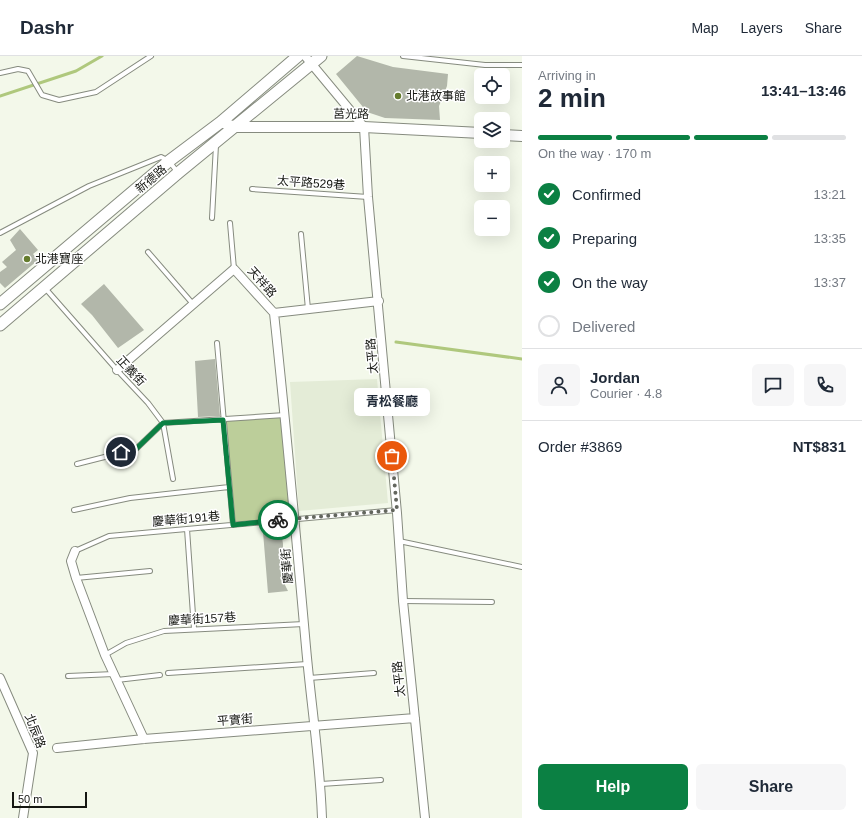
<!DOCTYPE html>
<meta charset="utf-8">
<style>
:root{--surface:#fff;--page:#f6f6f7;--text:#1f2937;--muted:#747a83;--line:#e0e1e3;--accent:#0b8043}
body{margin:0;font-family:Arial,"Noto Sans TC",sans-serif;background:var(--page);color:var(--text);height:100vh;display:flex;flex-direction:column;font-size:15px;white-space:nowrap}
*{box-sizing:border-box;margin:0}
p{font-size:13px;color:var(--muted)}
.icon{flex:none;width:22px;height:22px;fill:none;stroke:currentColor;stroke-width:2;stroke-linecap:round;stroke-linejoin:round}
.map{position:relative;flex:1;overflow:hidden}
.details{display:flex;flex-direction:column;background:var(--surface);width:340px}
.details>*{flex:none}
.controls{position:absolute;left:474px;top:12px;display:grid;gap:8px}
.controls a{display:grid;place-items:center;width:36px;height:36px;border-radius:6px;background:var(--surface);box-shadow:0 4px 16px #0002;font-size:20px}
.scale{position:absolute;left:12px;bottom:10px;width:75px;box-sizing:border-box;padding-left:4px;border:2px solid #151712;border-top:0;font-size:11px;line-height:14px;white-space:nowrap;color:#151712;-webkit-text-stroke:3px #fff;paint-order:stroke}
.pin{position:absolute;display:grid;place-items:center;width:34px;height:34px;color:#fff;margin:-17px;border:2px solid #fff;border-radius:50%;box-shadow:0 1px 4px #0007}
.courier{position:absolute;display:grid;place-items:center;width:40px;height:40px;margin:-20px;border:3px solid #0b8043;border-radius:50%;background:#fff;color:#222;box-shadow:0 1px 5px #0007}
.bubble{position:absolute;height:28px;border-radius:6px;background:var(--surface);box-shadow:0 4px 16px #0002;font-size:13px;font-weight:700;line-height:28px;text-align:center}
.overview em{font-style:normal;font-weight:700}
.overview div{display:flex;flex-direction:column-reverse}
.overview{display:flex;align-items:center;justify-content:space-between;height:68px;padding:0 16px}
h1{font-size:26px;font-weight:700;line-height:30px}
.bar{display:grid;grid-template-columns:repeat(4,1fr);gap:6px 4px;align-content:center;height:48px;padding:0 16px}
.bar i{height:5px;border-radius:3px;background:var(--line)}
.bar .current{background:var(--accent)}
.bar p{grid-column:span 4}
.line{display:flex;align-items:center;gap:10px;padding:0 16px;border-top:1px solid var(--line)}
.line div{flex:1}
.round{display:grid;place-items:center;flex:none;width:42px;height:42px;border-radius:6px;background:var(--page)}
ol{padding:0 16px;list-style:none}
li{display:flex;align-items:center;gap:12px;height:44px}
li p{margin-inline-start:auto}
li .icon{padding:4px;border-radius:50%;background:var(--accent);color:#fff;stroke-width:4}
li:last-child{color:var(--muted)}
li i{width:22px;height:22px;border:2px solid var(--line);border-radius:50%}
.cta{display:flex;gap:8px;margin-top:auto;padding:8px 16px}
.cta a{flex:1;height:46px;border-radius:6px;background:var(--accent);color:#fff;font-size:16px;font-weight:700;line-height:46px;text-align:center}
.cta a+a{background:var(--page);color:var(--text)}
header{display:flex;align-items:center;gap:24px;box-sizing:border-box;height:56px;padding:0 20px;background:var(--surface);border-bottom:1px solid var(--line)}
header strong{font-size:19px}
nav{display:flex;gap:22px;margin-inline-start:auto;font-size:14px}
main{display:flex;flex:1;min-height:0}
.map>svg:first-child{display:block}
.built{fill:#e4ecd7}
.green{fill:#bcce9a}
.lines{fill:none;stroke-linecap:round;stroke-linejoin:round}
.stream{stroke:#afc87d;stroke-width:3}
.building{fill:#b2b7aa}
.service-casing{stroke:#868b7f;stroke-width:6}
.minor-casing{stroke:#868b7f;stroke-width:10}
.tertiary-casing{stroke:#868b7f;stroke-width:12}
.secondary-casing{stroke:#868b7f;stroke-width:13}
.service{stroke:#fff;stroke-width:4}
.minor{stroke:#fff;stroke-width:8}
.tertiary{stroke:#fff;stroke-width:10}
.secondary{stroke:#fff;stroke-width:11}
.done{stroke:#63665e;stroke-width:4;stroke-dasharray:0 7.2}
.route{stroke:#0b8043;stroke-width:5}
.poi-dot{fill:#657c2e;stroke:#fff;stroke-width:1.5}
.labels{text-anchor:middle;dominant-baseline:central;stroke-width:3;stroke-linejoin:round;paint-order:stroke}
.poi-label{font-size:12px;fill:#151712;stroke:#fff;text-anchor:start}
.street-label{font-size:12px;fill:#151712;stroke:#fff}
</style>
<header>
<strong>Dashr</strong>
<nav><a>Map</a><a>Layers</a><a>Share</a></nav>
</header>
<main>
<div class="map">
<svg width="522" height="762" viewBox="0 0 522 762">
<rect width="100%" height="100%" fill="#f3f8ea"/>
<path class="built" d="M 377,323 L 388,447 L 299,455 L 290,326 Z"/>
<path class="green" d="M 285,359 L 295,463 L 233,469 L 223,364 Z"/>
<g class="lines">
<path class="stream" d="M 0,40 L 76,15 L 102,0
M 396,286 L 522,303"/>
</g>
<path class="building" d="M 357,0 L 393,11 L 448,18 L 447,30 L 439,50 L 440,64 L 385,62 L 367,56 L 336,18 Z
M 20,173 L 38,194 L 33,198 L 38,204 L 5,232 L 0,227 L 0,216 L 7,211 L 2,206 L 16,194 L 10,184 Z
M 104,228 L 144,274 L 118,292 L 92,259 L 81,248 Z
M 215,303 L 220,360 L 198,361 L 195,305 Z
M 281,474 L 283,488 L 283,506 L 285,506 L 287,512 L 285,529 L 288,535 L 268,537 L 263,476 Z"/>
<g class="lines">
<g class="service-casing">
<path id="service" d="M 403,0 L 485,9 L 522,9
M 0,17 L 18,13 L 28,15 L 42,39 L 59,44 L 96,36 L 151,0
M 252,133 L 368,141
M 212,162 L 216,89
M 230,167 L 234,213
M 0,177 L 89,130 L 161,101 L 169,105 L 178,117
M 301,178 L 308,253
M 148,196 L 193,248
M 45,232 L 117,314 L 148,347 L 163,367 L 173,423
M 217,287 L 233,469
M 163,367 L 285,359
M 77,408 L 136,393 L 163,367
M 74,454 L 130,442 L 229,431
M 187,473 L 194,573
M 399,485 L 522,511
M 75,495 L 109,480 L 397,454
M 76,522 L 150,515
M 403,545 L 492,546
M 105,599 L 126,587 L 164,575 L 304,568
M 168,617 L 307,608
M 68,620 L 114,618
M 309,622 L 374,617
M 117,624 L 160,619
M 321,728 L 381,724"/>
</g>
<g class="minor-casing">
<path id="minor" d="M 305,0 L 364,71 L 368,141 L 397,457 L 403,545 L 425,762
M 274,257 C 286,368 296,479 306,591 C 311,648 320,704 322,762
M 274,257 L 379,245
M 117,314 L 234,213 L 274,257
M 75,495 L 71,505 L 76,522 L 105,599 L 144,683
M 0,622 L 33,697 L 23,762
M 57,692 L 144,683 L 415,662"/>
</g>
<g class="tertiary-casing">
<path id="tertiary" d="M 221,66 L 235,71 L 364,71 L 481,77
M 503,79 L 522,80"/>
</g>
<g class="secondary-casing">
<path id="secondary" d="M 0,248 L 169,105 L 221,66 L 298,0
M 0,269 L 178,117 L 321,0"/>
</g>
<use href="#service" class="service"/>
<use href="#minor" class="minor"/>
<use href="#tertiary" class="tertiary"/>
<use href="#secondary" class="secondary"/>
</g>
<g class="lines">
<path class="done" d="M 278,464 L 397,454 L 392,400"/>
<path class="route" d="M 121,396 L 136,393 L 163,367 L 223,364 L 233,469 L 278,464"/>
</g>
<g class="poi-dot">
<circle cx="398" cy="40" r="4"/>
<circle cx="27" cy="203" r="4"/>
</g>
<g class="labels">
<g class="poi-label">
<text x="406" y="40">北港故事館</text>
<text x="35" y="203">北港寶座</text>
</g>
<g class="street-label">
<text transform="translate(351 58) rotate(1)">莒光路</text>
<text transform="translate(151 123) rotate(-40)">新德路</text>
<text transform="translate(311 127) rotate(4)">太平路529巷</text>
<text transform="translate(262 226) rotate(48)">天祥路</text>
<text transform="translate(372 300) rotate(-95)">太平路</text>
<text transform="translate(131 315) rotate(47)">正義街</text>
<text transform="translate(186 463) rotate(-5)">慶華街191巷</text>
<text transform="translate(287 510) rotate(-95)">慶華街</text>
<text transform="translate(202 563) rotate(-3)">慶華街157巷</text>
<text transform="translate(399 623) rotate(-96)">太平路</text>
<text transform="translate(235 664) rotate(-4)">平實街</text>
<text transform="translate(35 675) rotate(69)">北辰路</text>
</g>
</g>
</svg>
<div class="controls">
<a><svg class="icon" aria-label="locate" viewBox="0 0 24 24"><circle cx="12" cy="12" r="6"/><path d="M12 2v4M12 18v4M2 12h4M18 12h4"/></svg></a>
<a><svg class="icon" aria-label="layers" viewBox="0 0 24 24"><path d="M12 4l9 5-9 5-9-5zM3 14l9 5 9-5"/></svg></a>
<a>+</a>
<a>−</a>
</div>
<div class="scale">50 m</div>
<div class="pin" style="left:392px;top:400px;background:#ea580c"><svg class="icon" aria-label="bag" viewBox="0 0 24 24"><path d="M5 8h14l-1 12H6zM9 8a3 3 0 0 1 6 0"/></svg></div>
<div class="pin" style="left:121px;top:396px;background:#1f2937"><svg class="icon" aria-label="home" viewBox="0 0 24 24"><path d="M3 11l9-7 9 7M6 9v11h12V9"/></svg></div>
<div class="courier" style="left:278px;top:464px"><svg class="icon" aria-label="bike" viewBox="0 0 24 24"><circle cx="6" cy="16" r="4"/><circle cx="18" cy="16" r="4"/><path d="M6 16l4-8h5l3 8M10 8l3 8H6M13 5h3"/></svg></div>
<div class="bubble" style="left:354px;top:332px;width:76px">青松餐廳</div>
</div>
<section class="details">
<div class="overview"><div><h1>2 min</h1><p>Arriving in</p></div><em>13:41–13:46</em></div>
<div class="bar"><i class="current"></i><i class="current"></i><i class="current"></i><i></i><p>On the way · 170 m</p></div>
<ol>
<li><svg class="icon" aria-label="check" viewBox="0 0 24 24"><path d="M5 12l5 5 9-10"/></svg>Confirmed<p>13:21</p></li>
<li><svg class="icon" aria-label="check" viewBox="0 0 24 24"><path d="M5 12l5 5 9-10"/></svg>Preparing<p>13:35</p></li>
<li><svg class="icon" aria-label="check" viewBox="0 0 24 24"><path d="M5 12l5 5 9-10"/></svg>On the way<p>13:37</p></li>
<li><i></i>Delivered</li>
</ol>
<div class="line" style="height:72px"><a class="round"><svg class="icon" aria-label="person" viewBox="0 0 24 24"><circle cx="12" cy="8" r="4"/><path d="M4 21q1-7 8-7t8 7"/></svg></a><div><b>Jordan</b><p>Courier · 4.8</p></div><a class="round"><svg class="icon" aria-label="chat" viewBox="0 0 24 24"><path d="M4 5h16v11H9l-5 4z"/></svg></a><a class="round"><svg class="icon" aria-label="phone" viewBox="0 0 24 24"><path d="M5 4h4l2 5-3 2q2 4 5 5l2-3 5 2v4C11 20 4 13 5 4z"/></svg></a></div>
<div class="line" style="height:52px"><div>Order #3869</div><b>NT$831</b></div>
<div class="cta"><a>Help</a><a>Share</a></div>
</section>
</main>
